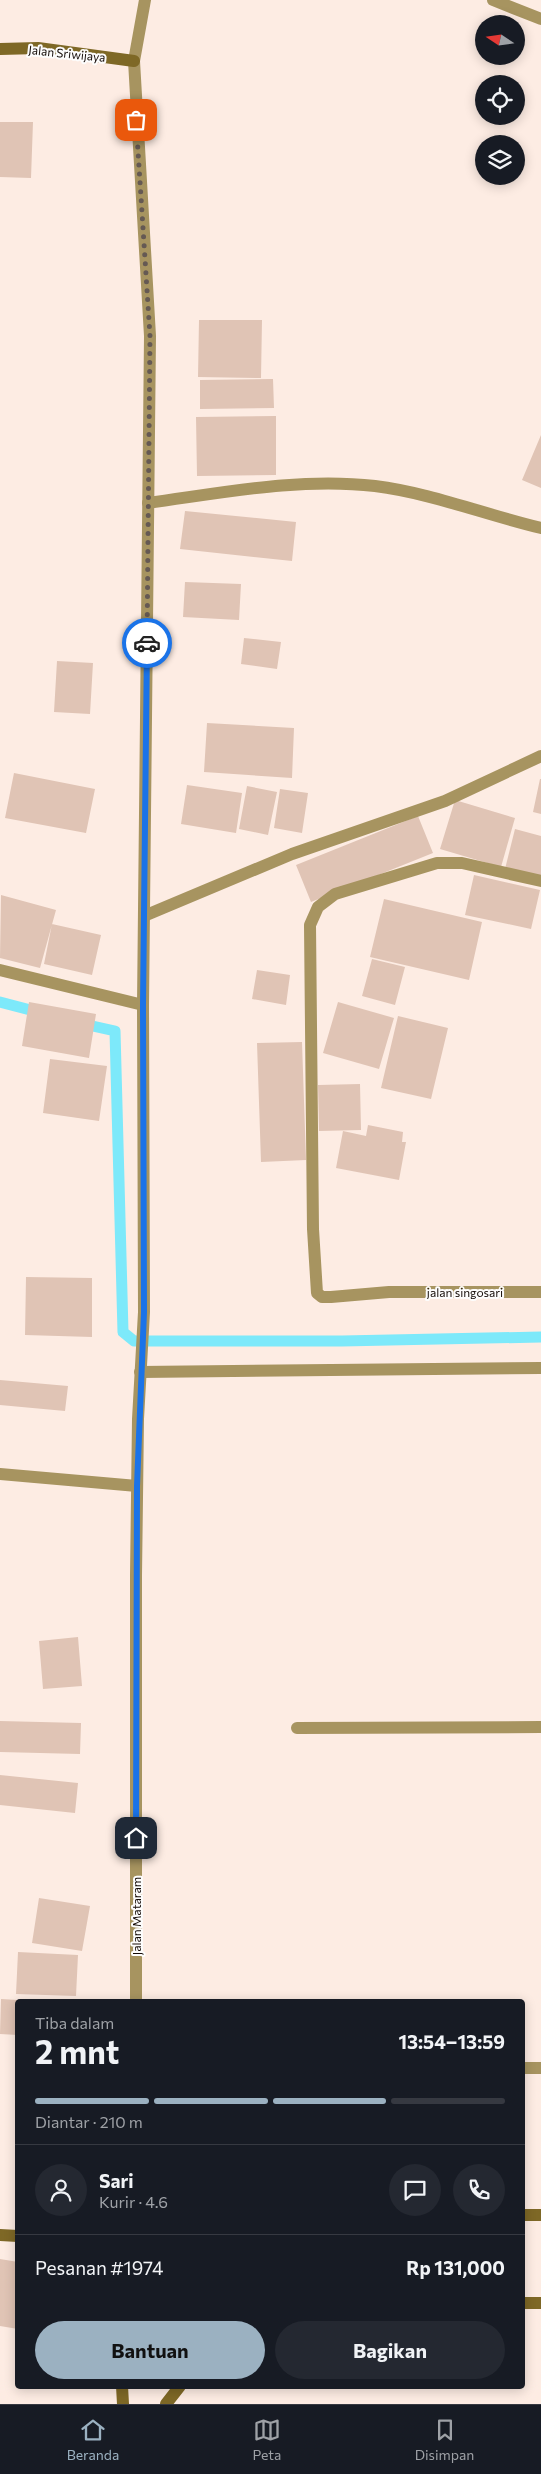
<!DOCTYPE html>
<html lang="id">
<meta charset="utf-8">
<style>
:root{--surface:#171b24;--page:#242831;--text:#f1f3f6;--muted:#9ea1a6;--line:#363941;--accent:#9bb1c1}
body{margin:0;font-family:Commissioner,sans-serif;background:var(--page);color:var(--text);height:100vh;display:flex;flex-direction:column;font-size:19px;white-space:nowrap}
*{box-sizing:border-box;margin:0}
p{font-size:16px;color:var(--muted)}
.icon{flex:none;width:28px;height:28px;fill:none;stroke:currentColor;stroke-width:2;stroke-linecap:round;stroke-linejoin:round}
.map{position:relative;flex:1;overflow:hidden}
.side{position:absolute;left:15px;top:1999px;width:510px;height:390px;display:flex;flex-direction:column;background:var(--surface);border-radius:5px;box-shadow:0 2px 12px #0003}
.side>*{flex:none}
.needle{width:32px;rotate:283deg}
.controls{position:absolute;left:475px;top:15px;display:grid;gap:10px}
.controls a{display:grid;place-items:center;width:50px;height:50px;border-radius:50%;background:var(--surface);box-shadow:0 2px 12px #0003;font-size:25px}
.pin{position:absolute;display:grid;place-items:center;width:42px;height:42px;color:#fff;margin:-21px;border-radius:10px;box-shadow:0 2px 8px #0006}
.courier{position:absolute;display:grid;place-items:center;width:50px;height:50px;margin:-25px;border:4px solid #1a73e8;border-radius:50%;background:#fff;color:#222;box-shadow:0 1px 6px #0007}
.overview em{font-style:normal;font-weight:700}
.overview div{display:flex;flex-direction:column-reverse}
.overview{display:flex;align-items:center;justify-content:space-between;height:85px;padding:0 20px}
h1{font-size:32px;font-weight:700;line-height:38px}
.bar{display:grid;grid-template-columns:repeat(4,1fr);gap:8px 5px;align-content:center;height:60px;padding:0 20px}
.bar i{height:6px;border-radius:4px;background:var(--line)}
.bar .selected{background:var(--accent)}
.bar p{grid-column:span 4}
.line{display:flex;align-items:center;gap:12px;padding:0 20px;border-top:1px solid var(--line)}
.line div{flex:1}
.round{display:grid;place-items:center;flex:none;width:52px;height:52px;border-radius:26px;background:var(--page)}
.primary-button{display:flex;gap:10px;margin-top:auto;padding:10px 20px}
.primary-button a{flex:1;height:58px;border-radius:30px;background:var(--accent);color:#111;font-size:20px;font-weight:700;line-height:58px;text-align:center}
.primary-button a+a{background:var(--page);color:var(--text)}
.dock{display:flex;justify-content:space-around;align-items:center;height:70px;border-top:1px solid var(--line);background:var(--surface);font-size:14px;color:var(--muted)}
.dock a{display:grid;justify-items:center;gap:2px}
.dock .selected{color:var(--accent)}
.map>svg:first-child{display:block}
.lines{fill:none;stroke-linecap:round;stroke-linejoin:round}
.stream{stroke:#7de9fa;stroke-width:11}
.building{fill:#e0c4b5}
.service{stroke:#a79460;stroke-width:12}
.minor{stroke:#a79460;stroke-width:12}
.tertiary{stroke:#a79460;stroke-width:12}
.secondary{stroke:#7e6826;stroke-width:12}
.done{stroke:#655953;stroke-width:5;stroke-dasharray:0 9}
.route{stroke:#1a73e8;stroke-width:6}
.labels{text-anchor:middle;dominant-baseline:central;stroke-width:4;stroke-linejoin:round;paint-order:stroke}
.street-label{font-size:12px;fill:#130a06;stroke:#fdfdfd}
</style>
<div class="map">
<svg width="541" height="2404" viewBox="0 0 541 2404">
<rect width="100%" height="100%" fill="#fdece3"/>
<g class="lines">
<path class="stream" d="M 0,1002 L 42,1013
M 79,1023 L 115,1031 L 123,1332 L 134,1341 L 342,1341 L 541,1337"/>
</g>
<path class="building" d="M 0,122 L 33,122 L 31,178 L 0,177 Z
M 199,320 L 262,320 L 261,378 L 198,377 Z
M 273,379 L 274,408 L 200,409 L 200,380 Z
M 276,416 L 276,475 L 197,476 L 196,417 Z
M 541,435 L 541,488 L 522,480 Z
M 185,511 L 296,522 L 292,561 L 180,549 Z
M 185,582 L 241,584 L 239,620 L 183,617 Z
M 244,638 L 281,642 L 277,669 L 241,664 Z
M 57,661 L 93,663 L 90,714 L 54,712 Z
M 207,723 L 294,728 L 292,778 L 204,772 Z
M 14,773 L 95,789 L 86,833 L 5,818 Z
M 540,779 L 541,779 L 541,814 L 533,812 Z
M 187,785 L 242,793 L 236,833 L 181,824 Z
M 247,786 L 277,792 L 268,835 L 239,829 Z
M 280,789 L 308,793 L 302,833 L 274,828 Z
M 455,800 L 515,818 L 501,867 L 440,849 Z
M 418,816 L 433,853 L 311,902 L 296,865 Z
M 515,829 L 541,836 L 541,878 L 505,869 Z
M 474,875 L 540,890 L 531,929 L 465,915 Z
M 1,895 L 56,910 L 40,968 L 0,958 Z
M 384,899 L 482,922 L 469,980 L 370,957 Z
M 52,924 L 101,935 L 92,975 L 44,964 Z
M 372,959 L 405,967 L 395,1005 L 362,996 Z
M 257,970 L 290,975 L 286,1005 L 252,999 Z
M 29,1002 L 96,1014 L 89,1058 L 22,1046 Z
M 338,1002 L 394,1018 L 379,1069 L 323,1053 Z
M 398,1016 L 448,1028 L 431,1099 L 381,1088 Z
M 302,1042 L 306,1160 L 261,1162 L 257,1043 Z
M 50,1059 L 107,1066 L 99,1121 L 43,1113 Z
M 360,1084 L 361,1130 L 319,1131 L 318,1085 Z
M 368,1125 L 403,1132 L 402,1142 L 406,1142 L 399,1180 L 336,1168 L 343,1131 L 366,1136 Z
M 26,1277 L 92,1278 L 92,1337 L 25,1335 Z
M 0,1380 L 68,1386 L 65,1411 L 0,1405 Z
M 78,1637 L 82,1686 L 43,1689 L 39,1641 Z
M 0,1721 L 81,1723 L 80,1754 L 0,1752 Z
M 0,1775 L 78,1783 L 75,1813 L 0,1805 Z
M 39,1898 L 90,1906 L 82,1951 L 32,1943 Z
M 18,1952 L 78,1955 L 76,1996 L 16,1994 Z
M 1,1999 L 18,2000 L 18,2035 L 0,2034 Z
M 0,2259 L 18,2262 L 18,2329 L 0,2326 Z"/>
<g class="lines">
<path class="service" d="M 140,1372 L 541,1368
M 297,1728 L 541,1727
M 522,2068 L 541,2068"/>
<path class="minor" d="M 493,0 L 541,19
M 148,503 C 222,493 300,477 375,486 C 431,493 486,515 541,528
M 541,881 L 462,863 L 437,863 L 335,894 L 318,907 L 310,925 L 313,1229 L 317,1293 L 322,1297 L 331,1297 L 389,1292 L 541,1292
M 144,916 L 292,854 L 445,801 L 541,756
M 0,970 L 143,1005
M 0,1474 L 137,1486"/>
<path class="tertiary" d="M 136,2001 L 136,1576 L 138,1419 L 144,1312 L 143,1005 L 150,336 L 134,61 L 145,0"/>
<path class="secondary" d="M 0,49 L 38,48 L 134,61
M 522,2215 L 541,2215
M 0,2235 L 18,2236
M 522,2303 L 541,2303
M 122,2386 L 123,2404
M 166,2404 L 180,2386"/>
</g>
<g class="lines">
<path class="done" d="M 136,120 L 150,336 L 147,643"/>
<path class="route" d="M 136,1838 L 137,1486 L 144,1312 L 143,1005 L 147,643"/>
</g>
<g class="labels">
<g class="street-label">
<text transform="translate(67 53) rotate(6)">Jalan Sriwijaya</text>
<text x="465" y="1292">jalan singosari</text>
<text transform="translate(136 1916) rotate(-90)">Jalan Mataram</text>
</g>
</g>
</svg>
<div class="controls">
<a><svg class="needle" viewBox="-14 -14 28 28"><path d="M0-13l5 13h-10z" fill="#e53935"/><path d="M0 13l5-13h-10z" fill="#9ea1a6"/></svg></a>
<a><svg class="icon" aria-label="locate" viewBox="0 0 24 24"><circle cx="12" cy="12" r="6"/><path d="M12 2v4M12 18v4M2 12h4M18 12h4"/></svg></a>
<a><svg class="icon" aria-label="layers" viewBox="0 0 24 24"><path d="M12 4l9 5-9 5-9-5zM3 14l9 5 9-5"/></svg></a>
</div>
<div class="pin" style="left:136px;top:120px;background:#ea580c"><svg class="icon" aria-label="bag" viewBox="0 0 24 24"><path d="M5 8h14l-1 12H6zM9 8a3 3 0 0 1 6 0"/></svg></div>
<div class="pin" style="left:136px;top:1838px;background:#1f2937"><svg class="icon" aria-label="home" viewBox="0 0 24 24"><path d="M3 11l9-7 9 7M6 9v11h12V9"/></svg></div>
<div class="courier" style="left:147px;top:643px"><svg class="icon" aria-label="car" viewBox="0 0 24 24"><path d="M5 17H2v-5l4-1 3-4h7l3 4 3 1v5h-3M9 17h6M6 11h13"/><circle cx="7" cy="17" r="2"/><circle cx="17" cy="17" r="2"/></svg></div>
<section class="side">
<div class="overview"><div><h1>2 mnt</h1><p>Tiba dalam</p></div><em>13:54–13:59</em></div>
<div class="bar"><i class="selected"></i><i class="selected"></i><i class="selected"></i><i></i><p>Diantar · 210 m</p></div>
<div class="line" style="height:90px"><a class="round"><svg class="icon" aria-label="person" viewBox="0 0 24 24"><circle cx="12" cy="8" r="4"/><path d="M4 21q1-7 8-7t8 7"/></svg></a><div><b>Sari</b><p>Kurir · 4.6</p></div><a class="round"><svg class="icon" aria-label="chat" viewBox="0 0 24 24"><path d="M4 5h16v11H9l-5 4z"/></svg></a><a class="round"><svg class="icon" aria-label="phone" viewBox="0 0 24 24"><path d="M5 4h4l2 5-3 2q2 4 5 5l2-3 5 2v4C11 20 4 13 5 4z"/></svg></a></div>
<div class="line" style="height:65px"><div>Pesanan #1974</div><b>Rp 131,000</b></div>
<div class="primary-button"><a>Bantuan</a><a>Bagikan</a></div>
</section>
</div>
<nav class="dock">
<a class="selected"><svg class="icon" aria-label="home" viewBox="0 0 24 24"><path d="M3 11l9-7 9 7M6 9v11h12V9"/></svg>Beranda</a>
<a><svg class="icon" aria-label="map" viewBox="0 0 24 24"><path d="M3 6l6-2 6 2 6-2v14l-6 2-6-2-6 2zM9 4v14M15 6v14"/></svg>Peta</a>
<a><svg class="icon" aria-label="saved" viewBox="0 0 24 24"><path d="M7 4h10v16l-5-4-5 4z"/></svg>Disimpan</a>
</nav>
